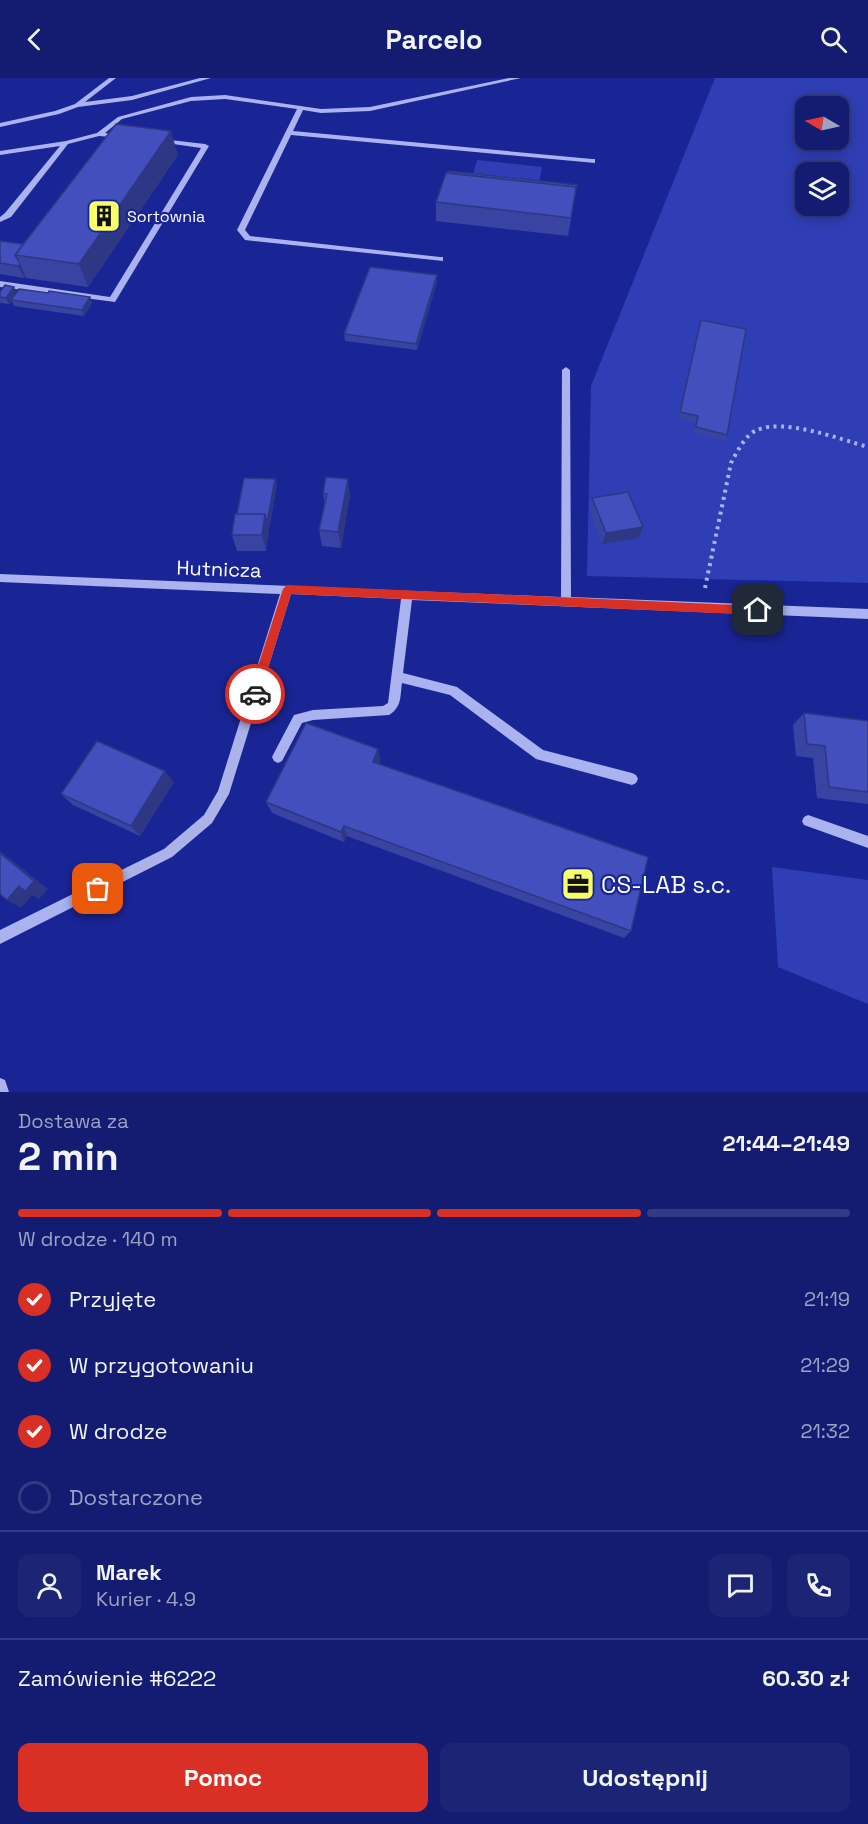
<!DOCTYPE html>
<html lang="pl">
<meta charset="utf-8">
<style>
:root{--surface:#131c70;--page:#1c2575;--text:#f1f3f6;--muted:#9da1c3;--line:#323a83;--accent:#d93025}
body{margin:0;font-family:"Space Grotesk",sans-serif;background:var(--page);color:var(--text);height:100vh;display:flex;flex-direction:column;font-size:22px;white-space:nowrap}
*{box-sizing:border-box;margin:0}
p{font-size:20px;color:var(--muted)}
.icon{flex:none;width:33px;height:33px;fill:none;stroke:currentColor;stroke-width:2;stroke-linecap:round;stroke-linejoin:round}
.map{position:relative;height:1014px;overflow:hidden}
.panel{display:flex;flex-direction:column;background:var(--surface);flex:1}
.panel>*{flex:none}
.needle{width:39px;rotate:279deg}
.fabs{position:absolute;left:795px;top:18px;display:grid;gap:12px}
.fabs a{display:grid;place-items:center;width:54px;height:54px;border-radius:12px;background:var(--surface);box-shadow:0 3px 15px #0003,0 0 0 2px var(--line);font-size:30px}
.pin{position:absolute;display:grid;place-items:center;width:51px;height:51px;color:#fff;margin:-26px;border-radius:12px;box-shadow:0 3px 9px #0006}
.courier{position:absolute;display:grid;place-items:center;width:60px;height:60px;margin:-30px;border:4px solid #d93025;border-radius:50%;background:#fff;color:#222;box-shadow:0 2px 8px #0007}
.overview em{font-style:normal;font-weight:600}
.overview div{display:flex;flex-direction:column-reverse}
.overview{display:flex;align-items:center;justify-content:space-between;height:102px;padding:0 18px}
h1{font-size:39px;font-weight:600;line-height:45px}
.bar{display:grid;grid-template-columns:repeat(4,1fr);gap:9px 6px;align-content:center;height:72px;padding:0 18px}
.bar i{height:8px;border-radius:4px;background:var(--line)}
.bar .selected{background:var(--accent)}
.bar p{grid-column:span 4}
.line{display:flex;align-items:center;gap:15px;padding:0 18px;border-top:2px solid var(--line)}
.line div{flex:1}
.round{display:grid;place-items:center;flex:none;width:63px;height:63px;border-radius:12px;background:var(--page)}
ol{padding:0 18px;list-style:none}
li{display:flex;align-items:center;gap:18px;height:66px}
li p{margin-inline-start:auto}
li .icon{padding:6px;border-radius:50%;background:var(--accent);color:#fff;stroke-width:4}
li:last-child{color:var(--muted)}
li i{width:33px;height:33px;border:3px solid var(--line);border-radius:50%}
.button{display:flex;gap:12px;margin-top:auto;padding:12px 18px}
.button a{flex:1;height:69px;border-radius:12px;background:var(--accent);color:#fff;font-size:24px;font-weight:600;line-height:69px;text-align:center}
.button a+a{background:var(--page);color:var(--text)}
header{display:flex;justify-content:space-between;align-items:center;height:78px;padding:0 18px;background:var(--surface);font-size:27px;font-weight:600}
.map>svg:first-child{display:block}
.green{fill:#2f3eb4;fill-rule:evenodd}
.lines{fill:none;stroke-linecap:round;stroke-linejoin:round}
.path{stroke:#aab2f0;stroke-width:4;stroke-dasharray:3 4.5;stroke-linecap:butt}
.minor{fill:#aab2f0;fill-rule:evenodd}
.wall{fill:#3944a2}
.shaded-wall{fill:#2e3784}
.building{fill:#424fbc;stroke:#2e3784;stroke-width:1.5}
.route{fill:#d93025}
.done{stroke:#aeb3da;stroke-width:6;stroke-dasharray:0 10.8}
.labels{text-anchor:middle;dominant-baseline:central;stroke-width:4.5;stroke-linejoin:round;paint-order:stroke}
.far-poi-label{font-size:16px;fill:#fff;stroke:#192595;text-anchor:start}
.street-label{font-size:20px;fill:#fff;stroke:#192595}
.near-poi-label{font-size:24px;fill:#fff;stroke:#192595;text-anchor:start}
</style>
<header><svg class="icon" aria-label="back" viewBox="0 0 24 24"><path d="M15 5l-7 7 7 7"/></svg>Parcelo<svg class="icon" aria-label="search" viewBox="0 0 24 24"><circle cx="10" cy="10" r="6"/><path d="M15 15l6 6"/></svg></header>
<div class="map">
<svg width="868" height="1014" viewBox="0 0 868 1014">
<rect width="100%" height="100%" fill="#192595"/>
<path class="green" d="M 715,0 L 868,0 L 868,505 L 587,498 L 591,308 ZM 806,28 L 838,28 L 838,62 L 806,62 ZM 806,94 L 838,94 L 838,128 L 806,128 Z
M 477,82 L 542,89 L 537,115 L 470,108 Z
M 772,789 L 868,802 L 868,926 L 778,889 Z"/>
<g class="lines">
<path class="path" d="M 705,510 L 731,385 C 737,374 745,357 757,352 C 784,340 840,361 868,369"/>
<path class="minor" d="M 109,0 L 116,0 L 85,24 L 132,18 L 200,0 L 211,0 L 132,22 L 78,29 L 59,36 L 0,49 L 0,45 L 55,33 L 75,26 Z
M 509,0 L 521,0 L 370,33 L 321,35 L 303,32 L 293,53 L 592,81 L 595,81 L 595,85 L 291,57 L 245,152 L 250,158 L 440,179 L 443,179 L 443,183 L 245,162 L 237,152 L 297,31 L 225,21 L 191,23 L 122,41 L 105,55 L 124,58 L 124,60 L 99,58 L 68,66 L 11,139 L 0,144 L 0,139 L 5,135 L 60,68 L 0,77 L 0,73 L 66,63 L 97,55 L 118,39 L 191,19 L 225,17 L 321,31 L 370,29 Z
M 161,61 L 205,66 L 209,68 L 115,224 L 0,209 L 0,203 L 110,219 L 201,70 L 159,64 L 158,63 Z
M 566,289 L 570,292 L 571,519 L 868,531 L 868,541 L 412,522 L 403,595 L 457,609 L 543,672 L 632,695 L 636,697 L 638,701 L 636,705 L 632,707 L 536,681 L 450,617 L 402,605 C 400,619 402,629 389,637 L 313,642 L 302,645 L 282,683 L 278,685 L 274,683 L 272,679 L 274,675 L 294,637 L 313,632 L 383,628 L 388,625 L 401,521 L 291,516 L 229,716 L 212,745 L 172,779 L 0,866 L 0,852 L 164,771 L 204,737 L 218,713 L 280,516 L 0,504 L 0,496 L 561,519 L 562,292 Z
M 808,737 L 868,758 L 868,770 L 804,747 L 802,743 L 804,739 Z
M 0,1000 L 5,1002 L 9,1014 L 0,1014 Z"/>
</g>
<path class="wall" d="M 178,77 L 88,209 L 26,200 L 26,199 L 24,200 L 0,196 L 0,163 L 23,166 Z
M 577,107 L 568,158 L 436,143 L 436,124 Z
M 437,204 L 417,272 L 345,263 L 344,256 Z
M 17,214 L 90,219 L 92,225 L 84,238 L 14,228 L 12,223 L 9,226 L 0,225 L 0,219 Z
M 701,242 L 727,357 L 724,363 L 693,355 L 696,344 L 678,340 Z
M 275,401 L 277,407 L 269,451 L 266,473 L 237,473 L 232,457 L 237,436 Z
M 323,416 L 350,417 L 341,470 L 322,468 L 319,452 L 325,426 Z
M 592,420 L 639,460 L 602,466 L 589,431 Z
M 804,635 L 868,643 L 868,726 L 817,720 L 813,680 L 796,678 L 793,647 Z
M 378,671 L 380,683 L 379,686 L 631,853 L 624,860 L 347,758 L 344,764 L 272,735 L 266,724 Z
M 174,704 L 140,758 L 73,727 L 61,716 Z"/>
<path class="shaded-wall" d="M 171,53 L 178,77 L 88,209 L 79,186 Z
M 20,186 L 26,199 L 24,200 L 18,188 Z
M 437,197 L 437,204 L 417,272 L 416,266 Z
M 14,209 L 17,215 L 11,222 L 12,223 L 9,226 L 6,220 Z
M 90,219 L 92,225 L 84,238 L 82,232 Z
M 275,401 L 277,407 L 269,451 L 266,473 L 262,457 L 265,436 Z
M 348,401 L 350,417 L 341,470 L 338,454 Z
M 643,449 L 639,460 L 602,466 L 606,455 Z
M 378,671 L 380,683 L 375,695 L 373,684 Z
M 165,693 L 174,704 L 140,758 L 131,748 Z
M 344,748 L 347,758 L 344,764 L 341,754 Z
M 0,773 L 48,811 L 39,821 L 32,817 L 21,830 L 7,822 Z"/>
<path class="building" d="M 116,46 L 171,53 L 79,186 L 15,177 Z
M 448,93 L 577,107 L 575,115 L 576,109 L 448,95 Z
M 446,95 L 576,109 L 571,140 L 436,124 Z
M 0,163 L 23,166 L 15,177 L 20,186 L 18,188 L 0,185 Z
M 370,189 L 437,197 L 416,266 L 344,256 Z
M 5,207 L 14,209 L 6,220 L 0,219 L 0,214 Z
M 19,211 L 48,215 L 49,213 L 90,219 L 82,232 L 11,222 Z
M 701,242 L 746,251 L 727,357 L 696,349 L 698,338 L 680,334 Z
M 326,399 L 348,401 L 338,454 L 319,452 L 327,416 L 323,416 Z
M 244,400 L 275,401 L 267,445 L 265,436 L 237,436 Z
M 628,414 L 643,449 L 606,455 L 592,420 Z
M 235,436 L 265,436 L 262,457 L 232,457 Z
M 804,635 L 868,643 L 868,714 L 829,709 L 825,668 L 807,666 Z
M 306,645 L 378,671 L 373,684 L 648,779 L 631,853 L 344,748 L 341,754 L 266,724 Z
M 97,663 L 165,693 L 131,748 L 61,716 Z
M 0,775 L 34,803 L 25,813 L 19,808 L 7,822 L 0,816 Z"/>
<path class="route" d="M 287,507 L 758,528 L 763,532 L 758,537 L 291,516 L 260,616 L 255,621 L 249,616 L 283,511 Z"/>
<g class="lines">
<path class="done" d="M 98,811 L 168,775 L 208,741 L 223,716 L 255,616"/>
</g>
<defs>
<g id="building-square" transform="scale(1.725)"><rect x="-9" y="-9" width="18" height="18" rx="4" fill="#f8ff69" stroke="#192595"/><path d="M-4-6H4V6H1V3H-1V6H-4ZM-2.5-4.3h1.7v1.8h-1.7ZM.8-4.3h1.7v1.8H.8ZM-2.5-1h1.7V.8h-1.7ZM.8-1h1.7V.8H.8Z" fill="#111"/></g>
<g id="office-square" transform="scale(1.725)"><rect x="-9" y="-9" width="18" height="18" rx="4" fill="#f8ff69" stroke="#192595"/><path d="M-6-3h4V-5.5h4V-3h4V5H-6ZM-1-4.5V-3h2v-1.5ZM-6 0V1H6V0Z" fill="#111"/></g>
</defs>
<g fill-rule="evenodd">
<use href="#building-square" x="104" y="138"/>
<use href="#office-square" x="578" y="806"/>
</g>
<g class="labels">
<g class="far-poi-label">
<text x="127" y="138">Sortownia</text>
</g>
<g class="street-label">
<text transform="translate(219 491) rotate(2)">Hutnicza</text>
</g>
<g class="near-poi-label">
<text x="601" y="806">CS-LAB s.c.</text>
</g>
</g>
</svg>
<div class="fabs">
<a><svg class="needle" viewBox="-14 -14 28 28"><path d="M0-13l5 13h-10z" fill="#e53935"/><path d="M0 13l5-13h-10z" fill="#9da1c3"/></svg></a>
<a><svg class="icon" aria-label="layers" viewBox="0 0 24 24"><path d="M12 4l9 5-9 5-9-5zM3 14l9 5 9-5"/></svg></a>
</div>
<div class="pin" style="left:98px;top:811px;background:#ea580c"><svg class="icon" aria-label="bag" viewBox="0 0 24 24"><path d="M5 8h14l-1 12H6zM9 8a3 3 0 0 1 6 0"/></svg></div>
<div class="pin" style="left:758px;top:532px;background:#1f2937"><svg class="icon" aria-label="home" viewBox="0 0 24 24"><path d="M3 11l9-7 9 7M6 9v11h12V9"/></svg></div>
<div class="courier" style="left:255px;top:616px"><svg class="icon" aria-label="car" viewBox="0 0 24 24"><path d="M5 17H2v-5l4-1 3-4h7l3 4 3 1v5h-3M9 17h6M6 11h13"/><circle cx="7" cy="17" r="2"/><circle cx="17" cy="17" r="2"/></svg></div>
</div>
<section class="panel">
<div class="overview"><div><h1>2 min</h1><p>Dostawa za</p></div><em>21:44–21:49</em></div>
<div class="bar"><i class="selected"></i><i class="selected"></i><i class="selected"></i><i></i><p>W drodze · 140 m</p></div>
<ol>
<li><svg class="icon" aria-label="check" viewBox="0 0 24 24"><path d="M5 12l5 5 9-10"/></svg>Przyjęte<p>21:19</p></li>
<li><svg class="icon" aria-label="check" viewBox="0 0 24 24"><path d="M5 12l5 5 9-10"/></svg>W przygotowaniu<p>21:29</p></li>
<li><svg class="icon" aria-label="check" viewBox="0 0 24 24"><path d="M5 12l5 5 9-10"/></svg>W drodze<p>21:32</p></li>
<li><i></i>Dostarczone</li>
</ol>
<div class="line" style="height:108px"><a class="round"><svg class="icon" aria-label="person" viewBox="0 0 24 24"><circle cx="12" cy="8" r="4"/><path d="M4 21q1-7 8-7t8 7"/></svg></a><div><b>Marek</b><p>Kurier · 4.9</p></div><a class="round"><svg class="icon" aria-label="chat" viewBox="0 0 24 24"><path d="M4 5h16v11H9l-5 4z"/></svg></a><a class="round"><svg class="icon" aria-label="phone" viewBox="0 0 24 24"><path d="M5 4h4l2 5-3 2q2 4 5 5l2-3 5 2v4C11 20 4 13 5 4z"/></svg></a></div>
<div class="line" style="height:78px"><div>Zamówienie #6222</div><b>60.30 zł</b></div>
<div class="button"><a>Pomoc</a><a>Udostępnij</a></div>
</section>
